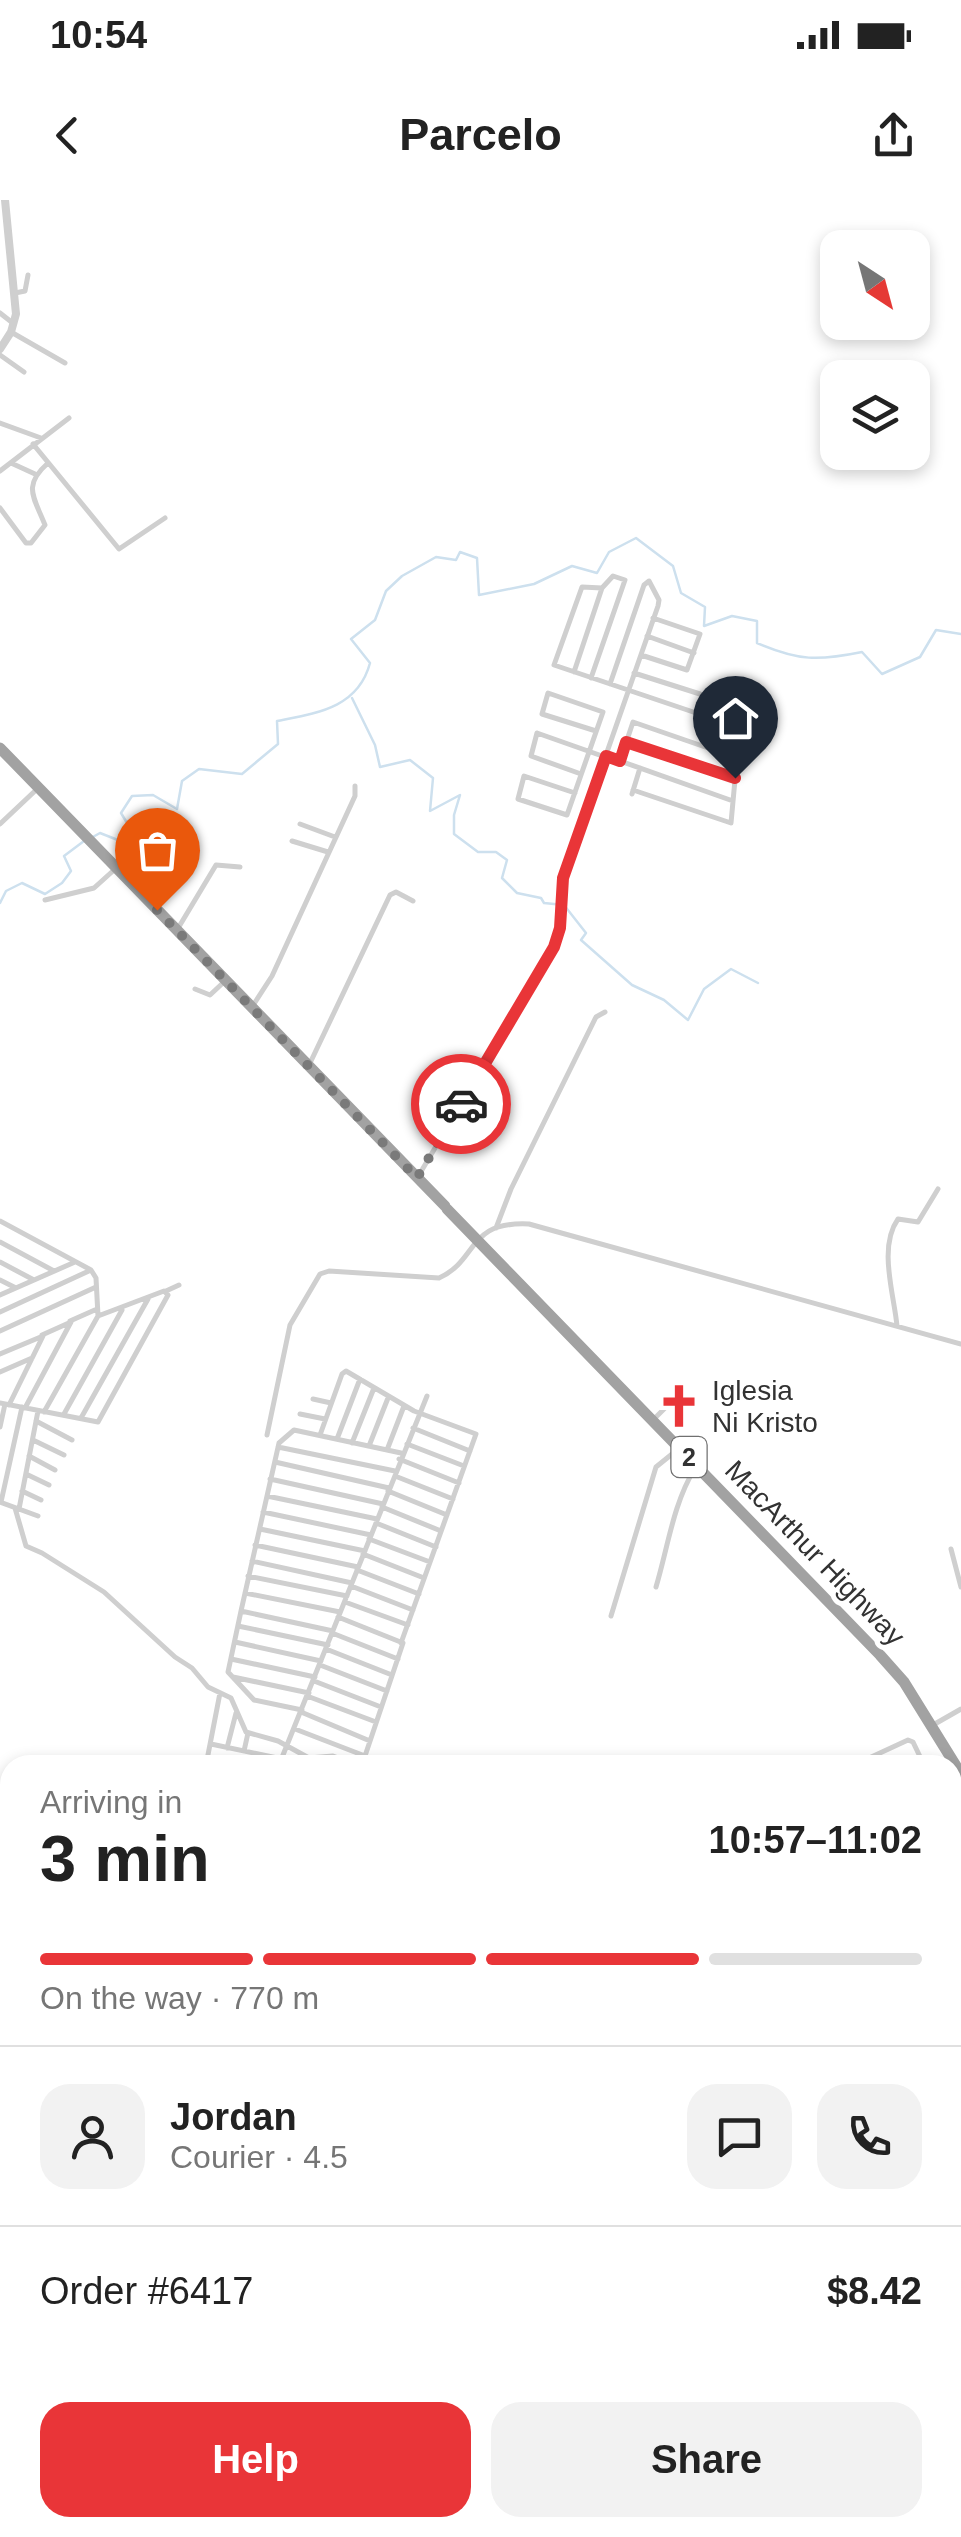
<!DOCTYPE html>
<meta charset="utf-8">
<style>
:root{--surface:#fff;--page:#f2f2f2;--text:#222;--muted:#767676;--line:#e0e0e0;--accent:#e93538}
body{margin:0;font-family:Helvetica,sans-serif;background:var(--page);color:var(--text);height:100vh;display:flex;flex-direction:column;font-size:38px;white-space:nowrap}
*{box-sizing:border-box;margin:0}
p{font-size:32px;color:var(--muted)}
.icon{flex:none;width:55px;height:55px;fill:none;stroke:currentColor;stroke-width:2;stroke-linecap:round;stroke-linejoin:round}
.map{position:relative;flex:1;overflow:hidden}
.sheet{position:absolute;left:0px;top:1555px;width:962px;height:782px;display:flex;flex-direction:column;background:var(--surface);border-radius:30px 30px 0 0;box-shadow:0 5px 15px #0003}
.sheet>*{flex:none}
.needle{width:65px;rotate:144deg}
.fabs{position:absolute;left:820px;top:30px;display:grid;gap:20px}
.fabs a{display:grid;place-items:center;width:110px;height:110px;border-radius:20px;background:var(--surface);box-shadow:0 5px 15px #0003;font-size:50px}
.pin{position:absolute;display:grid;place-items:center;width:85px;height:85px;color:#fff;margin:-102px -42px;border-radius:50% 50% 50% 0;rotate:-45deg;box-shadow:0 0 10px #0007}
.pin .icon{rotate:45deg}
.courier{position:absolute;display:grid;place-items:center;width:100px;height:100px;margin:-50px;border:8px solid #e93538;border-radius:50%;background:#fff;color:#222;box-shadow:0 2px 12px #0007}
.summary em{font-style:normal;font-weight:700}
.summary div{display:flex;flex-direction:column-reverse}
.summary{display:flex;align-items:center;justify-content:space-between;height:170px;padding:0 40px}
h1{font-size:65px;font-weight:700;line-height:75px}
.bar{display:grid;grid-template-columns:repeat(4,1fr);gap:15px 10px;align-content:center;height:120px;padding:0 40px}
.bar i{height:12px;border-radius:8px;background:var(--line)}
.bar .selected{background:var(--accent)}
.bar p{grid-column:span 4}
.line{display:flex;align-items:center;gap:25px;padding:0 40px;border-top:2px solid var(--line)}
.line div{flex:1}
.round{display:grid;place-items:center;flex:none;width:105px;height:105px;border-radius:30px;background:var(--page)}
.button{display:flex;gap:20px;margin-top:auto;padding:20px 40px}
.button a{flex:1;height:115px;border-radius:30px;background:var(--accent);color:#fff;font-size:40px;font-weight:700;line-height:115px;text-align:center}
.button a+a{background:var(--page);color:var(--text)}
.status{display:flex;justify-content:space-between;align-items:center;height:70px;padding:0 50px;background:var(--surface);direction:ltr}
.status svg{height:28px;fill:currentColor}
header{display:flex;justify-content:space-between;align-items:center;height:130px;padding:0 40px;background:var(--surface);font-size:45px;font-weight:700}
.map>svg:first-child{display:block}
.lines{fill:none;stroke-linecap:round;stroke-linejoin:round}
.stream{stroke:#cde0ee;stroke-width:2.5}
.river{stroke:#cde0ee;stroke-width:9}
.minor{stroke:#cfcfcf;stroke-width:5}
.tertiary{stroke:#cfcfcf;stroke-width:8}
.trunk{stroke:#a2a2a2;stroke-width:11}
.done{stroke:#7a7a7a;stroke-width:10;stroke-dasharray:0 18}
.route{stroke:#e93538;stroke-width:12}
.labels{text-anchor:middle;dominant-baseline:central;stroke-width:10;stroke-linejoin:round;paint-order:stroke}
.shield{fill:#fff;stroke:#707070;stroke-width:2.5}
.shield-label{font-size:25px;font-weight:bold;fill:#323232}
.poi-label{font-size:28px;fill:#323232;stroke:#fff;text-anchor:start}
.street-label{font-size:28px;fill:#323232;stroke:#fff}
</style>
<div class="status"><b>10:54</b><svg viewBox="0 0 49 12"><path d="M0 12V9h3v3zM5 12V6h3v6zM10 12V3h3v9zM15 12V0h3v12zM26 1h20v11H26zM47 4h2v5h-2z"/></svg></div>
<header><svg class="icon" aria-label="back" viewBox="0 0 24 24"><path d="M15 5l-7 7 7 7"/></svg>Parcelo<svg class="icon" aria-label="share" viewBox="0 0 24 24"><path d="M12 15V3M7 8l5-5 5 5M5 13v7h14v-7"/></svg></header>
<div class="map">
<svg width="961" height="2337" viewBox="0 0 961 2337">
<rect width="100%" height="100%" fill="#fff"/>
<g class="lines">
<path class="stream" d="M 352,498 L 375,545 L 380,567 L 410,560 L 433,578 L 430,611 L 460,595 L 454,615 L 454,634 L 478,652 L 496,652 L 507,660 L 502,678 L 517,693 L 541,698 L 544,703 L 564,705 L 586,733 L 581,740 L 632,785 L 664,800 L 688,820 L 704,789 L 731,769 L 758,783
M 91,638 L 100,633 L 128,644 L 136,638 L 121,613 L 132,596 L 153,595 L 177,609 L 182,581 L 199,569 L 242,574 L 278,544 L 277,521 C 317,513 358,508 370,463 L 351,439 L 375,420 L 386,391 L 402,376 L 436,357 L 456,360 L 460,352 L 477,358 L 479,395 L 534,384 L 572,366 L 597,373 L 609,352 L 636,338 L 673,366 L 681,393 L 705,407 L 704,426 L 732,416 L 757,421 L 757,443 C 799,461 818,461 862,452 L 882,474 L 920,457 L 936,430 L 961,434
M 0,703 L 6,691 L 22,683 L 45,694 L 62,683 L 71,671 L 64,656 L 84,641
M 952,1913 L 961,1919
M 952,2007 L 961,2012"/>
<path class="river" d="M 0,2021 L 3,2025 L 10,2015 L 3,2002 L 10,1996"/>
<path class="minor" d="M 15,93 L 25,91 L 28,75
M 0,113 L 14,124
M 11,132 L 65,163
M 0,155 L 24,172
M 0,223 L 41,238
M 33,244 L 119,349 L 165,318
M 11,263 L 35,274
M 0,271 L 69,218
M 0,308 L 26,343 L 31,343 L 45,325 C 34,297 22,286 48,263
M 602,388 L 582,387 L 554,465 L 711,518
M 647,436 L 694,453
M 641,455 L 687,470 L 700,434 L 653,418
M 574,472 L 602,388 L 613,376 L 625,380 L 591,478
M 634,473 L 700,494
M 626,542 L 735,578
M 606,556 L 733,601
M 620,561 L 633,522 L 737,558 L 731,623 L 633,590
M 581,574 L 531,556 L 537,533 L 605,557
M 575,593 L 524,576 L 518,599 L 567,615 C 579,581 591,547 603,512 L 548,493 L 542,514 L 596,531
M 632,594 L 640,568
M 0,624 L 36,590
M 300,624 L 335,637
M 292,641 L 328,652
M 45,700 L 94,688 L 114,670
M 177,730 L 216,665 L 240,667
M 195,789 L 210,795 L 225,781
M 252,807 L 272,776 L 355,596 L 355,586
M 311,861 L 390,695 L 396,692 L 413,701
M 419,975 L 554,747 L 560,728 L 563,678 L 658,406 L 659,400 L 649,381 L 644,385 L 610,484
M 0,1021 L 91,1070 L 96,1078 L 98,1116 L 164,1091 L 168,1095 L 98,1222 L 0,1203
M 496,1028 L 511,989 L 596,817 L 605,812
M 0,1042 L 54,1071
M 0,1062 L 34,1080
M 0,1080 L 16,1088
M 166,1091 L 179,1085
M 0,1095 L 75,1062
M 0,1112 L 91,1070
M 70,1121 L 97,1109
M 897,1126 C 894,1094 878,1047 898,1019 L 918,1022 L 938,989
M 0,1131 L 96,1087
M 0,1154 L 43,1136 L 9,1205
M 0,1172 L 32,1158
M 313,1199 L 331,1203
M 25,1208 L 71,1122 L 42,1135
M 44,1212 L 98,1116
M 64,1214 L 122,1110
M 300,1214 L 325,1219
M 81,1218 L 148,1099
M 655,1218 L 681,1192
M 36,1221 L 72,1240
M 0,1227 L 5,1204
M 413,1228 L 470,1251
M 267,1235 L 290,1125 L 320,1074 L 329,1071 L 439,1078 C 479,1060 466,1021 529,1024 L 961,1144
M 320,1235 L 342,1174 L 346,1171 L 414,1211 L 476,1234 L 401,1443
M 337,1239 L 360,1179
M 33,1240 L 64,1255
M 352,1243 L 374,1188
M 407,1244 L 464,1266
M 369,1246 L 388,1198
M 278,1247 L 395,1271
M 387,1250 L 404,1206
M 29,1256 L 55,1270
M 399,1259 L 459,1283
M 275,1262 L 389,1288
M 26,1274 L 49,1285
M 395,1276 L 453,1299
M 270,1279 L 383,1304
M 22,1291 L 41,1300
M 388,1291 L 447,1315
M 267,1296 L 377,1319
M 0,1302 L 38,1316
M 1,1302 L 22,1207
M 382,1307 L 441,1331
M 15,1308 L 26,1346 L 42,1353 L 104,1392 L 175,1457 L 192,1468 L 208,1487 L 231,1498 L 246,1532 L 278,1541 L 309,1558 L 333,1556 L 356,1565
M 19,1309 L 38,1211
M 263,1312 L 371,1335
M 376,1323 L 436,1347
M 260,1329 L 365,1351
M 369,1339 L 430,1362
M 255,1345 L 358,1367
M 951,1349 L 961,1387
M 363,1354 L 424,1378
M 252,1361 L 352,1383
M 357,1370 L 419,1394
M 248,1376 L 347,1396
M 351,1386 L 413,1410
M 656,1387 C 668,1347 673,1304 695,1268
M 245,1393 L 340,1412
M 345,1402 L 408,1425
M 241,1411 L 228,1472 L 254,1500 L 302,1510
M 611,1416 L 656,1267 L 677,1250
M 338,1417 L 403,1443 L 365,1556
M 238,1426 L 328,1445
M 333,1431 L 241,1411 L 279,1243 L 294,1230 L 401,1253
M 332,1433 L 398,1459
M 235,1442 L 321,1461
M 326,1449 L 392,1475
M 231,1459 L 315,1477
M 320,1465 L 387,1491
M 233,1477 L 309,1493
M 314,1481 L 381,1507
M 307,1496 L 376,1522
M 301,1512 L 370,1541
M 933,1525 L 961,1509
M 295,1529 L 365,1556
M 211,1544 L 282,1559
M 227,1548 L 236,1513
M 244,1551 L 248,1533
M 208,1562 L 224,1565
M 206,1565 L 220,1493
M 279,1565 L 427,1196
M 854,1565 L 908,1540 L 913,1542 L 924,1565
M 0,1778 L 10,1780
M 139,2328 L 145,2337
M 621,2328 L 650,2337
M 667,2328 L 668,2337
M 405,2337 L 418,2328"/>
<path class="tertiary" d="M 0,149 L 11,132 L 16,114 L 5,0
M 0,1747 L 10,1747"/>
<path class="trunk" d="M 0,548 L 445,1006
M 447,1009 L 880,1455 L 904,1482 L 961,1574"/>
</g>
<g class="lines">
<path class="done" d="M 157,710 L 417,978 L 461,904"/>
<path class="route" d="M 461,904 L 554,747 L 560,728 L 563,678 L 606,556 L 620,561 L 626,542 L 735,578"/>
</g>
<defs>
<g id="church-bare" transform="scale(3.45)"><path d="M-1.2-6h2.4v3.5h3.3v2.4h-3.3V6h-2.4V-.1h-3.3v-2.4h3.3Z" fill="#e93538" stroke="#fff" stroke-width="2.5" paint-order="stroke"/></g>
</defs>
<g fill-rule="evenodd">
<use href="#church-bare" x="679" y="1206"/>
</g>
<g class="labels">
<rect class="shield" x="671.5" y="1237" width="35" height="40" rx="8"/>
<g class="shield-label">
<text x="689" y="1257">2</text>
</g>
<g class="poi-label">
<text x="712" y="1190">Iglesia<tspan x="712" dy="32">Ni Kristo</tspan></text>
</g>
<g class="street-label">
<text transform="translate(815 1353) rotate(46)">MacArthur Highway</text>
</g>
</g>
</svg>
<div class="fabs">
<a><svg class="needle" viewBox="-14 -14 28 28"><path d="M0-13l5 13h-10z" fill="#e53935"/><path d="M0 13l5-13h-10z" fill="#767676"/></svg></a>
<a><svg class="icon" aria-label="layers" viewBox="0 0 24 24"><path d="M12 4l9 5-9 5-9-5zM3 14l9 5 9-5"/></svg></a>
</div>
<div class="pin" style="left:157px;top:710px;background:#ea580c"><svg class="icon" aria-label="bag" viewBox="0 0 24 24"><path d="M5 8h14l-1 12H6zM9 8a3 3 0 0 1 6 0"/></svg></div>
<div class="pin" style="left:735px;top:578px;background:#1f2937"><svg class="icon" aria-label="home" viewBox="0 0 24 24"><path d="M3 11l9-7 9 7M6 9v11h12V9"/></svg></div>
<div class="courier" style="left:461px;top:904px"><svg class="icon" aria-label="car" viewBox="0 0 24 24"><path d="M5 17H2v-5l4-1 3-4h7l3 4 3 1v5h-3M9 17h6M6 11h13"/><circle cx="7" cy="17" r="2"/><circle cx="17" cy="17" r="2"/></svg></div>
<section class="sheet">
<div class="summary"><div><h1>3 min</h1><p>Arriving in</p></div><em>10:57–11:02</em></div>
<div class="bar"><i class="selected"></i><i class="selected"></i><i class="selected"></i><i></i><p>On the way · 770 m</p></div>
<div class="line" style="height:180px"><a class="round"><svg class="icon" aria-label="person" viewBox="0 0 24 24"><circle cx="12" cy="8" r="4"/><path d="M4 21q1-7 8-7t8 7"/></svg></a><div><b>Jordan</b><p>Courier · 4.5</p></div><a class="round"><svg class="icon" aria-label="chat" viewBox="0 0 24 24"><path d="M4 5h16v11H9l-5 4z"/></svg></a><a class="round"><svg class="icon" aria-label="phone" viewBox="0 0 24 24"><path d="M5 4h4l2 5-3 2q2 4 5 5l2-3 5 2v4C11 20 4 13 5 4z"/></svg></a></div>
<div class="line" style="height:130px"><div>Order #6417</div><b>$8.42</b></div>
<div class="button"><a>Help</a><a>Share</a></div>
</section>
</div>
